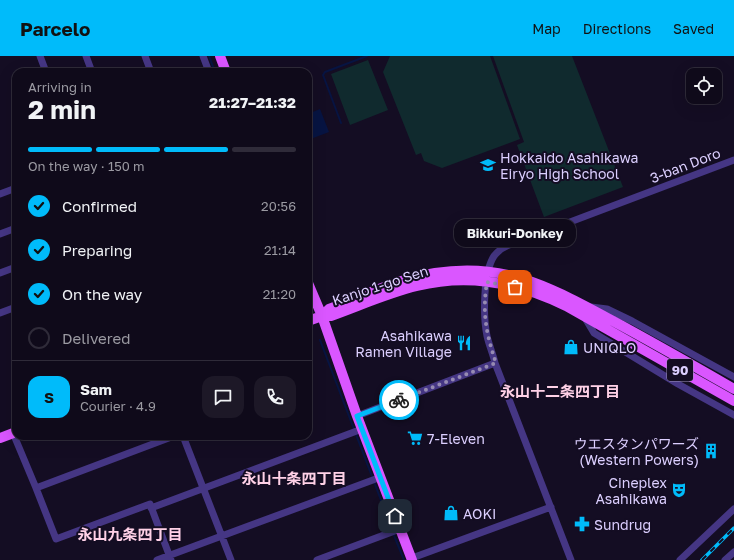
<!DOCTYPE html>
<meta charset="utf-8">
<style>
:root{--surface:#0f0a1a;--page:#1d1827;--text:#f1f3f6;--muted:#9b9aa2;--line:#2f2b39;--accent:#00bbfa}
body{margin:0;font-family:"Golos Text","Noto Sans JP",sans-serif;background:var(--page);color:var(--text);height:100vh;display:flex;flex-direction:column;font-size:15px;white-space:nowrap}
*{box-sizing:border-box;margin:0}
p{font-size:13px;color:var(--muted)}
.icon{flex:none;width:22px;height:22px;fill:none;stroke:currentColor;stroke-width:2;stroke-linecap:round;stroke-linejoin:round}
.map{position:relative;flex:1;overflow:hidden}
.details{position:absolute;left:12px;top:12px;width:300px;height:372px;display:flex;flex-direction:column;background:var(--surface);border-radius:12px;box-shadow:0 4px 16px #0002,0 0 0 1px var(--line)}
.details>*{flex:none}
.controls{position:absolute;left:686px;top:12px;display:grid;gap:8px}
.controls a{display:grid;place-items:center;width:36px;height:36px;border-radius:8px;background:var(--surface);box-shadow:0 4px 16px #0002,0 0 0 1px var(--line);font-size:20px}
.pin{position:absolute;display:grid;place-items:center;width:34px;height:34px;color:#fff;margin:-17px;border-radius:8px;box-shadow:0 2px 6px #0006}
.courier{position:absolute;display:grid;place-items:center;width:40px;height:40px;margin:-20px;border:3px solid #00bbfa;border-radius:50%;background:#fff;color:#222;box-shadow:0 1px 5px #0007}
.bubble{position:absolute;height:28px;border-radius:12px;background:var(--surface);box-shadow:0 4px 16px #0002,0 0 0 1px var(--line);font-size:13px;font-weight:700;line-height:28px;text-align:center}
.overview em{font-style:normal;font-weight:700}
.overview div{display:flex;flex-direction:column-reverse}
.overview{display:flex;align-items:center;justify-content:space-between;height:68px;padding:0 16px}
h1{font-size:26px;font-weight:700;line-height:30px}
.bar{display:grid;grid-template-columns:repeat(4,1fr);gap:6px 4px;align-content:center;height:48px;padding:0 16px}
.bar i{height:5px;border-radius:3px;background:var(--line)}
.bar .selected{background:var(--accent)}
.bar p{grid-column:span 4}
.line{display:flex;align-items:center;gap:10px;padding:0 16px;border-top:1px solid var(--line)}
.line div{flex:1}
.round{display:grid;place-items:center;flex:none;width:42px;height:42px;border-radius:12px;background:var(--page)}
ol{padding:0 16px;list-style:none}
li{display:flex;align-items:center;gap:12px;height:44px}
li p{margin-inline-start:auto}
li .icon{padding:4px;border-radius:50%;background:var(--accent);color:#111;stroke-width:4}
li:last-child{color:var(--muted)}
li i{width:22px;height:22px;border:2px solid var(--line);border-radius:50%}
header{display:flex;align-items:center;gap:24px;box-sizing:border-box;height:56px;padding:0 20px;background:var(--accent);color:#111}
header strong{font-size:19px}
nav{display:flex;gap:22px;margin-inline-start:auto;font-size:14px}
.map>svg:first-child{display:block}
.green{fill:#102a2e}
.water{fill:#071442}
.lines{fill:none;stroke-linecap:round;stroke-linejoin:round}
.stream{stroke:#071442;stroke-width:2}
.street{stroke:#453684;stroke-width:7}
.primary{stroke:#da56ff;stroke-width:10}
.rail-casing{stroke:#00bbfa;stroke-width:3.5}
.rail{stroke:#140d23;stroke-width:2;stroke-dasharray:6;stroke-linecap:butt}
.done{stroke:#968bb2;stroke-width:4;stroke-dasharray:0 7.2}
.route{stroke:#00bbfa;stroke-width:5}
.labels{text-anchor:middle;dominant-baseline:central;stroke-width:4;stroke-linejoin:round;paint-order:stroke}
.shield{fill:#140d23;stroke:#a095bd;stroke-width:1}
.shield-label{font-size:13px;font-weight:bold;fill:#dccfff}
.poi-label{font-size:14px;fill:#dccfff;stroke:#140d23;text-anchor:start}
.street-label{font-size:14px;fill:#dccfff;stroke:#140d23}
.neighbourhood-label{font-size:15px;font-weight:bold;fill:#ffd1e7;stroke:#140d23}
</style>
<header>
<strong>Parcelo</strong>
<nav><a>Map</a><a>Directions</a><a>Saved</a></nav>
</header>
<div class="map">
<svg width="734" height="504" viewBox="0 0 734 504">
<rect width="100%" height="100%" fill="#140d23"/>
<path class="green" d="M 390,0 L 490,0 L 520,83 L 442,112 L 424,105 L 421,97 L 416,99 L 383,16 Z
M 493,0 L 572,0 L 623,131 L 544,161 L 517,89 L 524,86 Z
M 368,4 L 388,54 L 350,69 L 331,18 Z"/>
<path class="water" d="M 320,53 L 329,76 L 308,84 L 308,58 Z"/>
<g class="lines">
<path class="stream" d="M 209,0 L 215,16
M 341,67 L 323,19 L 325,16 L 367,0
M 320,284 L 392,473
M 393,477 L 404,504"/>
<path class="street" d="M 40,0 L 46,16
M 86,0 L 92,16
M 145,0 L 151,16
M 203,0 L 209,16
M 0,138 L 16,132
M 0,178 L 16,172
M 0,217 L 16,211
M 591,251 L 607,253 L 632,265 L 734,321
M 0,257 L 16,251
M 585,262 L 594,277 L 678,328 L 734,359
M 357,360 L 495,307
M 13,377 L 36,432 L 56,483 L 150,448 L 171,504
M 183,380 L 231,504
M 36,432 L 174,380
M 151,452 L 362,373
M 412,502 L 551,451
M 157,504 L 381,421
M 317,504 L 400,473
M 571,504 L 495,307 C 493,298 489,289 487,280 C 483,260 483,217 494,200 C 498,195 504,191 509,189 L 734,104
M 680,504 L 734,453
M 725,504 L 734,496"/>
<path class="primary" d="M 220,0 L 226,16
M 308,227 L 322,260 L 357,360 L 412,504
M 322,260 L 329,253 C 364,239 398,223 435,217 C 508,206 551,232 613,265 C 654,287 694,310 734,333
M 308,265 L 322,260 L 331,260 C 359,250 388,237 417,230 C 468,217 519,227 566,250 L 734,345
M 0,382 L 16,376"/>
<g class="rail-casing">
<path id="rail" d="M 702,504 L 734,472"/>
</g>
<use href="#rail" class="rail"/>
</g>
<g class="lines">
<path class="done" d="M 399,344 L 496,307 C 486,277 482,257 487,226 L 515,231"/>
<path class="route" d="M 395,460 L 357,360 L 399,344"/>
</g>
<defs>
<g id="school-bare" transform="scale(1.2)"><path d="M0-5L7-2L0 1L-7-2ZM-4 1L0 2.5L4 1V4Q0 6-4 4Z" fill="#00bbfa" stroke="#140d23" stroke-width="2.5" paint-order="stroke"/></g>
<g id="restaurant-bare" transform="scale(1.2)"><path d="M-5-6h1v4h1v-4h1v4h1v-4h1v5L-1.5 .5V6h-2V.5L-5-1ZM5-6V6H3V1.5H1.5Q1.5-4 5-6Z" fill="#00bbfa" stroke="#140d23" stroke-width="2.5" paint-order="stroke"/></g>
<g id="shop-bare" transform="scale(1.2)"><path d="M-5-2.5h2.3a2.7 3.5 0 0 1 5.4 0H5L5.5 6h-11ZM-1.5-2.5h3a1.5 2.3 0 0 0-3 0Z" fill="#00bbfa" stroke="#140d23" stroke-width="2.5" paint-order="stroke"/></g>
<g id="supermarket-bare" transform="scale(1.2)"><path d="M-6-5.5h2.5l.6 2H6L4.5 2H-2.5L-4.4-4H-6ZM-1.5 3.2a1.3 1.3 0 1 0 .1 0ZM3 3.2a1.3 1.3 0 1 0 .1 0Z" fill="#00bbfa" stroke="#140d23" stroke-width="2.5" paint-order="stroke"/></g>
<g id="building-bare" transform="scale(1.2)"><path d="M-4-6H4V6H1V3H-1V6H-4ZM-2.5-4.3h1.7v1.8h-1.7ZM.8-4.3h1.7v1.8H.8ZM-2.5-1h1.7V.8h-1.7ZM.8-1h1.7V.8H.8Z" fill="#00bbfa" stroke="#140d23" stroke-width="2.5" paint-order="stroke"/></g>
<g id="theatre-bare" transform="scale(1.2)"><path d="M-5-5.5Q0-4 5-5.5V0Q5 5 0 6Q-5 5-5 0ZM-3.3-2.5H-1v1.5H-3.3ZM1-2.5H3.3v1.5H1ZM-2.8 1Q0 5.5 2.8 1Z" fill="#00bbfa" stroke="#140d23" stroke-width="2.5" paint-order="stroke"/></g>
<g id="pharmacy-bare" transform="scale(1.2)"><path d="M-2-6h4v4h4v4h-4v4h-4v-4h-4v-4h4Z" fill="#00bbfa" stroke="#140d23" stroke-width="2.5" paint-order="stroke"/></g>
</defs>
<g fill-rule="evenodd">
<use href="#school-bare" x="488" y="109"/>
<use href="#restaurant-bare" x="464" y="287"/>
<use href="#shop-bare" x="571" y="291"/>
<use href="#supermarket-bare" x="415" y="382"/>
<use href="#building-bare" x="711" y="395"/>
<use href="#theatre-bare" x="679" y="434"/>
<use href="#shop-bare" x="451" y="457"/>
<use href="#pharmacy-bare" x="582" y="468"/>
</g>
<g class="labels">
<rect class="shield" x="667" y="303" width="26" height="22" rx="3"/>
<g class="shield-label">
<text x="680" y="314">90</text>
</g>
<g class="poi-label">
<text x="500" y="101">Hokkaido Asahikawa<tspan x="500" dy="16">Eiryo High School</tspan></text>
<text x="452" y="279" text-anchor="end">Asahikawa<tspan x="452" dy="16">Ramen Village</tspan></text>
<text x="583" y="291">UNIQLO</text>
<text x="427" y="382">7-Eleven</text>
<text x="699" y="387" text-anchor="end">ウエスタンパワーズ<tspan x="699" dy="16">(Western Powers)</tspan></text>
<text x="667" y="426" text-anchor="end">Cineplex<tspan x="667" dy="16">Asahikawa</tspan></text>
<text x="463" y="457">AOKI</text>
<text x="594" y="468">Sundrug</text>
</g>
<g class="street-label">
<text transform="translate(685 109) rotate(-21)">3-ban Doro</text>
<text transform="translate(380 229) rotate(-18)">Kanjo 1-go Sen</text>
</g>
<g class="neighbourhood-label">
<text x="560" y="335">永山十二条四丁目</text>
<text x="294" y="422">永山十条四丁目</text>
<text x="130" y="478">永山九条四丁目</text>
</g>
</g>
</svg>
<div class="controls">
<a><svg class="icon" aria-label="locate" viewBox="0 0 24 24"><circle cx="12" cy="12" r="6"/><path d="M12 2v4M12 18v4M2 12h4M18 12h4"/></svg></a>
</div>
<div class="pin" style="left:515px;top:231px;background:#ea580c"><svg class="icon" aria-label="bag" viewBox="0 0 24 24"><path d="M5 8h14l-1 12H6zM9 8a3 3 0 0 1 6 0"/></svg></div>
<div class="pin" style="left:395px;top:460px;background:#1f2937"><svg class="icon" aria-label="home" viewBox="0 0 24 24"><path d="M3 11l9-7 9 7M6 9v11h12V9"/></svg></div>
<div class="courier" style="left:399px;top:344px"><svg class="icon" aria-label="bike" viewBox="0 0 24 24"><circle cx="6" cy="16" r="4"/><circle cx="18" cy="16" r="4"/><path d="M6 16l4-8h5l3 8M10 8l3 8H6M13 5h3"/></svg></div>
<div class="bubble" style="left:454px;top:163px;width:122px">Bikkuri-Donkey</div>
<section class="details">
<div class="overview"><div><h1>2 min</h1><p>Arriving in</p></div><em>21:27–21:32</em></div>
<div class="bar"><i class="selected"></i><i class="selected"></i><i class="selected"></i><i></i><p>On the way · 150 m</p></div>
<ol>
<li><svg class="icon" aria-label="check" viewBox="0 0 24 24"><path d="M5 12l5 5 9-10"/></svg>Confirmed<p>20:56</p></li>
<li><svg class="icon" aria-label="check" viewBox="0 0 24 24"><path d="M5 12l5 5 9-10"/></svg>Preparing<p>21:14</p></li>
<li><svg class="icon" aria-label="check" viewBox="0 0 24 24"><path d="M5 12l5 5 9-10"/></svg>On the way<p>21:20</p></li>
<li><i></i>Delivered</li>
</ol>
<div class="line" style="height:72px"><b class="round" style="background:var(--accent);color:#111">S</b><div><b>Sam</b><p>Courier · 4.9</p></div><a class="round"><svg class="icon" aria-label="chat" viewBox="0 0 24 24"><path d="M4 5h16v11H9l-5 4z"/></svg></a><a class="round"><svg class="icon" aria-label="phone" viewBox="0 0 24 24"><path d="M5 4h4l2 5-3 2q2 4 5 5l2-3 5 2v4C11 20 4 13 5 4z"/></svg></a></div>
</section>
</div>
